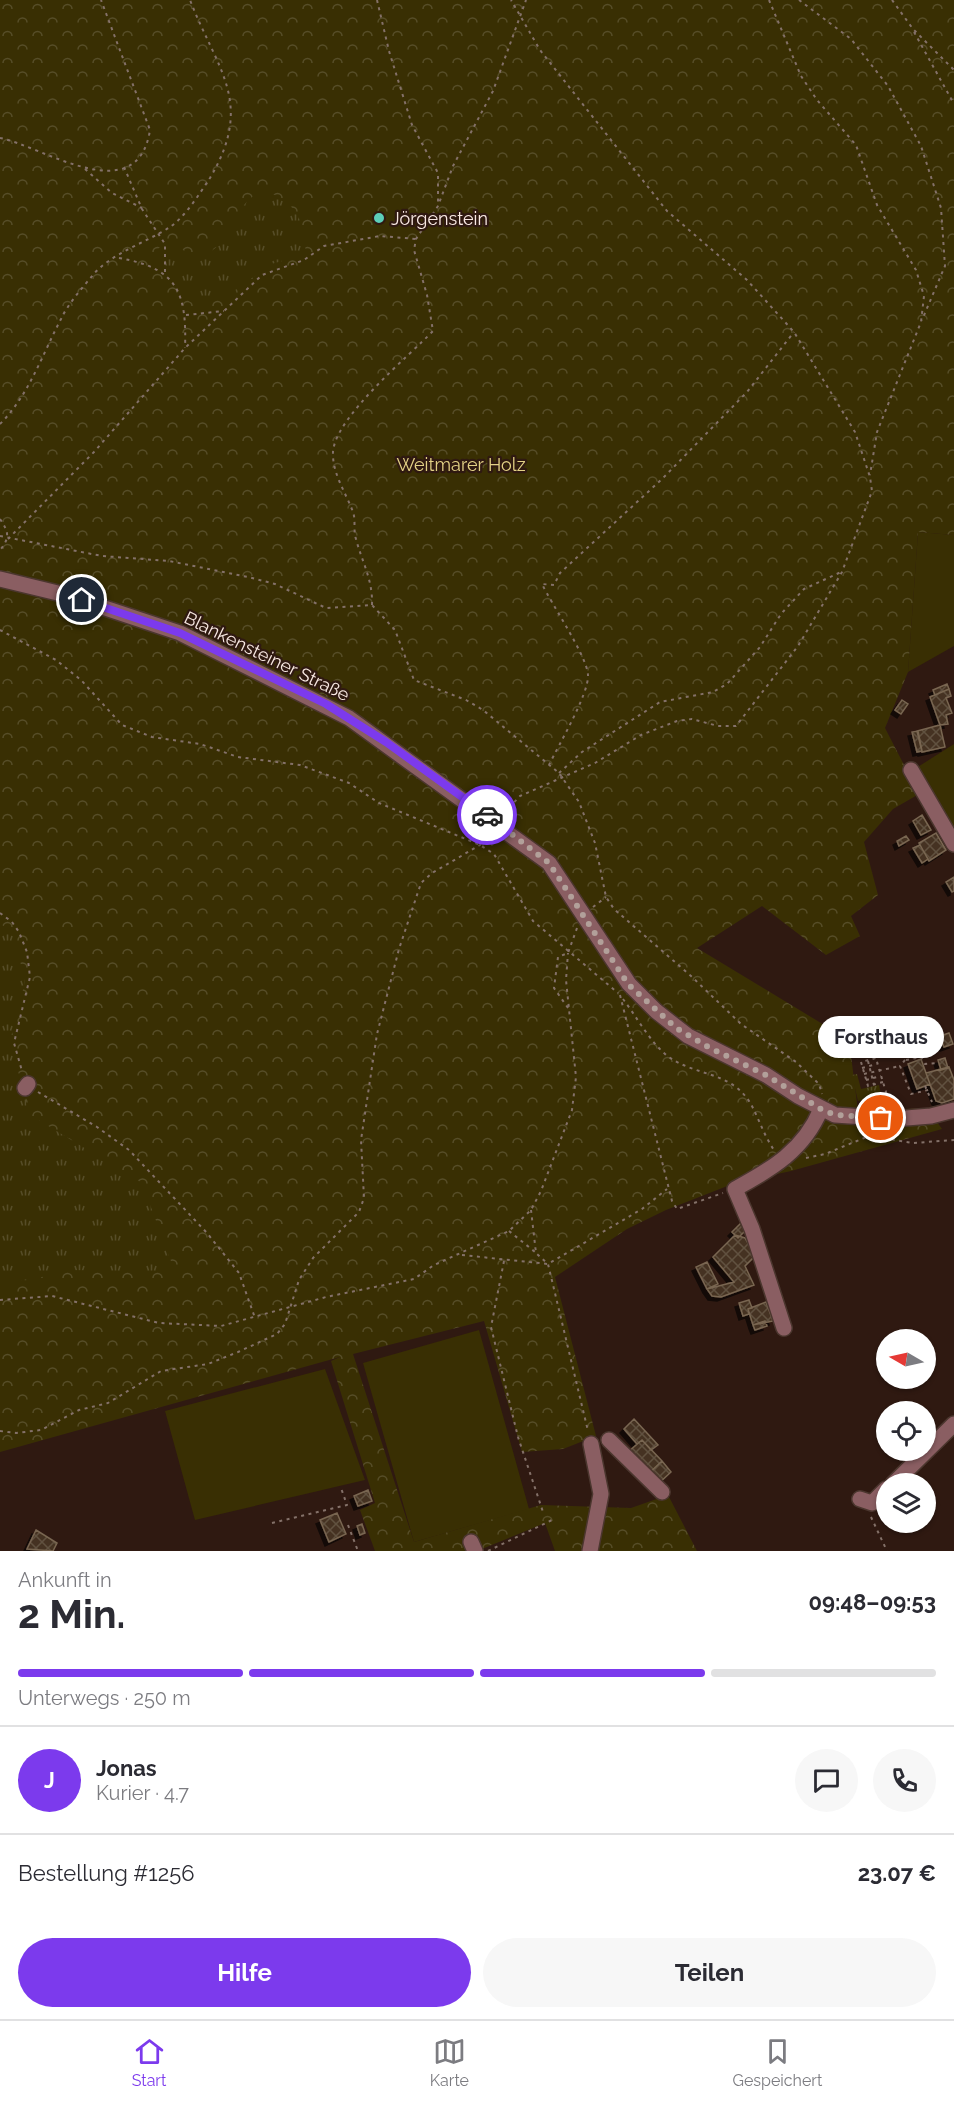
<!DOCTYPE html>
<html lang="de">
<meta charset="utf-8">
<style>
:root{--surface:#fff;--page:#f7f7f7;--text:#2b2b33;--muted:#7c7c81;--line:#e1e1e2;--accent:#7c3aed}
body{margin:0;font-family:Raleway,sans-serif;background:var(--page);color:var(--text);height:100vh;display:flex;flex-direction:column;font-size:22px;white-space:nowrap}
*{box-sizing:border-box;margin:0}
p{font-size:20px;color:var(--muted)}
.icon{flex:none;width:33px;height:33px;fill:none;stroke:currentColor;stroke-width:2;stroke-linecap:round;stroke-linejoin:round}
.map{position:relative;height:1551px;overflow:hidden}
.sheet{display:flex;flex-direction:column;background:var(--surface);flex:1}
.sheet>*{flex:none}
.needle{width:39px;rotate:279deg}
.buttons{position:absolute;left:876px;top:1329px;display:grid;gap:12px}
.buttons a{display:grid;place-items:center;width:60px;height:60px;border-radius:50%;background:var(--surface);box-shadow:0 2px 4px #0004;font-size:30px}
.pin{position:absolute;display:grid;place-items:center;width:51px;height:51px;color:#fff;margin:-26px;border:3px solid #fff;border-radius:50%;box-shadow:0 2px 6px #0007}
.courier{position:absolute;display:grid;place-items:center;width:60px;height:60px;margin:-30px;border:4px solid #7c3aed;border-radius:50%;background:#fff;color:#222;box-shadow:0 2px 8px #0007}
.bubble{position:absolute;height:42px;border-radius:21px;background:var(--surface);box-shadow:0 2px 4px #0004;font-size:20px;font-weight:700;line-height:42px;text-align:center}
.head em{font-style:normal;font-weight:700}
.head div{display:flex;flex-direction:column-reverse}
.head{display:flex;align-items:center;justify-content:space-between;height:102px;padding:0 18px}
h1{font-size:39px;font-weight:700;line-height:45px}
.bar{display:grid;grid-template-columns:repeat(4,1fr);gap:9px 6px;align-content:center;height:72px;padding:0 18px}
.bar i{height:8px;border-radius:4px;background:var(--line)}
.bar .selected{background:var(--accent)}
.bar p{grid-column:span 4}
.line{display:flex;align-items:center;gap:15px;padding:0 18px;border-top:2px solid var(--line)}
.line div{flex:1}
.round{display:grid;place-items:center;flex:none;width:63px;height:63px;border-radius:32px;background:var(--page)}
.primary-button{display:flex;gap:12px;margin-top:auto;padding:12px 18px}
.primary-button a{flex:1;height:69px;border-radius:36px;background:var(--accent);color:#fff;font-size:24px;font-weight:700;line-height:69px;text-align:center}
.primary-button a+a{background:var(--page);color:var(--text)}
.dock{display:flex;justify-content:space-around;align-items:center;height:84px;border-top:2px solid var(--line);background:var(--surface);font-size:16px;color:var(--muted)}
.dock a{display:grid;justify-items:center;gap:3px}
.dock .selected{color:var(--accent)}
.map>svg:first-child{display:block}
.green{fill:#392f03}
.forest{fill:url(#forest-crowns)}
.park{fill:url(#park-tufts)}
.building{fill:url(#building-cross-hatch);stroke:#796651;stroke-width:1.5;filter:url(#shadow)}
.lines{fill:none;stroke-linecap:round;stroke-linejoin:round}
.minor-casing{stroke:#4b362e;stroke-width:18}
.path{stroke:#847169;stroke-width:2;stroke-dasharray:3 4.5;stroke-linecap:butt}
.minor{stroke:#8a5e62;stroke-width:15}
.done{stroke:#b2a09a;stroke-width:6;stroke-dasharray:0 10.8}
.route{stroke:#7c3aed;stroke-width:8}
.poi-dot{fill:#5dceb9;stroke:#2f1911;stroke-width:2}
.labels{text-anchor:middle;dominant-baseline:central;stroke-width:4.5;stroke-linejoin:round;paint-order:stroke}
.poi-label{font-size:18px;fill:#f9e9e3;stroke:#2f1911;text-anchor:start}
.park-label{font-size:18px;fill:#e3d185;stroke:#2f1911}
.street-label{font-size:18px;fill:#f9e9e3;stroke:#2f1911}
</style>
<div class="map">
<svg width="954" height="1551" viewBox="0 0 954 1551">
<defs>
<pattern id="forest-crowns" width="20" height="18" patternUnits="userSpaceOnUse" patternTransform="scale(1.5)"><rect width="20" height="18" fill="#392f03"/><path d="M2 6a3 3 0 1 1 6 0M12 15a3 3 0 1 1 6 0" fill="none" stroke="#564d28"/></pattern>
<pattern id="park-tufts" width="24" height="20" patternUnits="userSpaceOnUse" patternTransform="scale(1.5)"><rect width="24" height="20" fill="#392f03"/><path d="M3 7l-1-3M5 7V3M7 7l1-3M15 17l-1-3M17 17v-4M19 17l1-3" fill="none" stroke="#564d28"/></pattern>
<pattern id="building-cross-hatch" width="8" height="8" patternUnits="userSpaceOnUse" patternTransform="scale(1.5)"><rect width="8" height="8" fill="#453321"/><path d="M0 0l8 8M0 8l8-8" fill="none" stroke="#615141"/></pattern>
<filter id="shadow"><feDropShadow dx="-4" dy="4" stdDeviation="0" flood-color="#0009"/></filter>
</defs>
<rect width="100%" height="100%" fill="#2f1911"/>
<path class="green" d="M 918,532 L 954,535 L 954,646 L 908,672 Z
M 954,744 L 954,838 L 913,770 Z
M 479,1330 L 529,1509 L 414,1542 L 363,1363 Z
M 325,1369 L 365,1480 L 195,1520 L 165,1411 Z"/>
<path class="forest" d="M 0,0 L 954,0 L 954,535 L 918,532 L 908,672 L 885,728 L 919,794 L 893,809 L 864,842 L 878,895 L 851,916 L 860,936 L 826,955 L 762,906 L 697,948 L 849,1040 L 858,1111 L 927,1108 L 942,1129 L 791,1171 L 735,1183 L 666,1210 L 627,1229 L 555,1277 L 596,1436 L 563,1449 L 522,1452 L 484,1321 L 353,1354 L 414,1542 L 541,1505 L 631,1508 L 668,1495 L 697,1551 L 555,1551 L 545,1523 L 477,1551 L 375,1551 L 360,1510 L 375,1503 L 331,1361 L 340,1357 L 0,1452 Z"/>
<path class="park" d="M 261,191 C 293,196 308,224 305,255 L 271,264 L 227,296 L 202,304 L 190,302 L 154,262 L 154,253 L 162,245 L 173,245 L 198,257 C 235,247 228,208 261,191 Z
M 0,924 L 13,931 L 25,982 L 10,1041 L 15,1065 L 25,1088 L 27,1113 L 142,1183 L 175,1272 L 65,1270 L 32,1280 L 0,1281 Z
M 857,1074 L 861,1089 L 879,1085 L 881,1095 L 858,1101 L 852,1075 Z"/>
<path class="building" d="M 947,684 L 949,689 L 935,695 L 933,690 Z
M 949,689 L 951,696 L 946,698 L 952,713 L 946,715 L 948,724 L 940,725 L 930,697 Z
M 902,700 L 908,704 L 901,714 L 895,710 Z
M 940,725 L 945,747 L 922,752 L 917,731 Z
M 918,731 L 922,751 L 917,752 L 912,732 Z
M 922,815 L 931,830 L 921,835 L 913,821 Z
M 936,833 L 946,850 L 929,861 L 919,843 Z
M 906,836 L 909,840 L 899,846 L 897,841 Z
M 920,845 L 928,859 L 922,863 L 913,848 Z
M 954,877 L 954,891 L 952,892 L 946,882 Z
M 949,1033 L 953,1044 L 944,1047 L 940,1036 Z
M 945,1058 L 948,1068 L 941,1070 L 938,1060 Z
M 921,1059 L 930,1084 L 917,1089 L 908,1064 Z
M 949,1067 L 954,1080 L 954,1099 L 942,1103 L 936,1101 L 926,1073 Z
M 742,1222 L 748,1228 L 738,1238 L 732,1232 Z
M 735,1235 L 745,1238 L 755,1256 L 745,1266 L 754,1285 L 721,1297 L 712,1296 L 707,1289 L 734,1282 L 713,1257 Z
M 707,1262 L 718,1284 L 707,1289 L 696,1267 Z
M 749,1300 L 752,1308 L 748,1309 L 749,1314 L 743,1316 L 739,1303 Z
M 766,1302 L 773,1321 L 753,1325 L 748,1309 Z
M 765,1321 L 767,1326 L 755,1330 L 753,1325 Z
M 634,1419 L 658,1445 L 651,1450 L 642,1440 L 637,1444 L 624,1429 Z
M 642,1440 L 662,1461 L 648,1474 L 628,1452 Z
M 662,1461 L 671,1472 L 658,1484 L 648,1474 Z
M 926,1485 L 935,1506 L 926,1510 Z
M 368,1490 L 372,1501 L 358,1506 L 354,1496 Z
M 337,1513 L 346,1534 L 329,1542 L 320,1520 Z
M 362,1524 L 365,1533 L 360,1535 L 357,1526 Z
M 36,1530 L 57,1543 L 53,1551 L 27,1549 Z"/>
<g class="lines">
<g class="minor-casing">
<path id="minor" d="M 0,579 L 66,595 L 180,633 L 349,718 L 549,863 L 629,984 L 656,1011 L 688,1036 L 766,1075 L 798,1096 L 835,1115 L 894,1119 L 931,1116 L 954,1110
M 911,770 L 954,844
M 25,1088 L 28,1084
M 784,1328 L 752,1229 L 735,1189 C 772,1169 804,1150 821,1109
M 609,1440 L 662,1492
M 893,1484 L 954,1424
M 860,1499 L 872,1503 L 886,1489
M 471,1542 L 475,1551
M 590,1551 L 601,1494 L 591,1444"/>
</g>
<path class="path" d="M 377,0 L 389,51 L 412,125 L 438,173 L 438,204
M 769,0 L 801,76 L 817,100 L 856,145 L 877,205 L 916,270 L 924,296 L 921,322 L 877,432 L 870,475
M 799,0 L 851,39 L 888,86 L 921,146 L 941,208 L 945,266 L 922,320
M 892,0 L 913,29 L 954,70
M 914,32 L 954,104
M 0,138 C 42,146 137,212 150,130 L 101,0
M 124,167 L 142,209 L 165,244 L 165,274
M 85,169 L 112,193 L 142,208
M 119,258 C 177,268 187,292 185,348
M 186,315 L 224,311
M 0,424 C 29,395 42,355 61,319 C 68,304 82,288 93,275 C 110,254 147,242 170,227 C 185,217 200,193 210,178 C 255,102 217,70 190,0
M 0,519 C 9,532 10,538 0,550
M 0,536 L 102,556 L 169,561 L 248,577 L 275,584 L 326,608 L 372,605 L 395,630 L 414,680 L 466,700 L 483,710 L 559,773 L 579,802 L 595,843 L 606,897 L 614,909 L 691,976 L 741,1024 L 796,1062 L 819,1084 L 822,1094
M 8,539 L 94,452 L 185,348 L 262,275 L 304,260 L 324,246 L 380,236 L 416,239
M 372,605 C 373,580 362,562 356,539 C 353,530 356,520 353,512 C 346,493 332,473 333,452 C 335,417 410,355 433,331 L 427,295 L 414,250 L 416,239 L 438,206 L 453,166 L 493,91 L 526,0
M 0,630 L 56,660 L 81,680 L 122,725 L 152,737 L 200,744 L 238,757 L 300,765 L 349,783 L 379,803 L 480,845 L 494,854 L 533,921 L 618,993
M 549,765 C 558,746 589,694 588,675 C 587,656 552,605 542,584 L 554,585 L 560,573 L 662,479 L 747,392 L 794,332
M 559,773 L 582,752 L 660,702 L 713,692 L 727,684 L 760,647 L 781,614 L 804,589 L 841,572
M 504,813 L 520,796 L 595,763 L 641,735 L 677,721 L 692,719 L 718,726 L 736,726 L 798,646 L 842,572 L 872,491 L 870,477 L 855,432 L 794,332 L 747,280 L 667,211 L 540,50 L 511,0
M 593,907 L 606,897
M 0,913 L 12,922 L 19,932 L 27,952 L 30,977 L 14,1043 L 22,1071
M 620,995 L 672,1201 L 677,1209 L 723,1193
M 623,999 C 636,1016 649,1040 665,1054 C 690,1075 726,1071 746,1097 C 756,1109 762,1133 774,1150
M 568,1008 L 554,988 L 558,957 L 568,953 L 577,928
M 887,1035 L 898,1055 L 909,1048 L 913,1058
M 905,1060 L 900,1066 L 911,1094 L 932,1089
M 906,1060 L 921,1057 L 925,1064 L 937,1063
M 868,1061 L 874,1085
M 862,1068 L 877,1064
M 864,1074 L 900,1066
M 866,1080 L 881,1076
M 883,1082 L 868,1086 L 861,1062 L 876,1058 C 880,1073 885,1089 890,1104
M 925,1086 L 932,1102
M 38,1092 L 97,1127 L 129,1150 L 207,1233 L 239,1273 L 255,1318
M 806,1158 L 825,1154 L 869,1136 L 913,1143 L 954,1140
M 531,1210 L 536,1253 L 548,1264 L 588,1431
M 509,1231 L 535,1252
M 462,1255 L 548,1264 L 642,1209 L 667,1189
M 504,1261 L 491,1327 L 518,1437 L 543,1512
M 0,1300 L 52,1296 L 159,1323 L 221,1326 L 326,1297 L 414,1279 L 434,1265 L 509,1231 L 531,1210 L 541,1191 L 572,1110 L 576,1077 L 566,980 L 568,953
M 0,1431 L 16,1433 L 41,1430 L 79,1410 L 108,1403 L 161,1371 L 208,1364 L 238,1352 L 277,1334 L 285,1324 L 299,1280 L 313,1258 L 359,1212 L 364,1198 L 361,1140 L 377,1034 L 399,949 L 421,883 L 432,873 L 480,845 L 487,834
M 871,1517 L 887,1551
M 272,1523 L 347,1505 L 341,1488
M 348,1525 L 358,1551
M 488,1551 L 552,1520"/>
<use href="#minor" class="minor"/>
</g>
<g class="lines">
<path class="done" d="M 487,815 L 549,863 L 628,984 L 676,1028 L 710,1048 L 766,1075 L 821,1109 L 835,1115 L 881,1118"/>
<path class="route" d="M 82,600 L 180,633 L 326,704 L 386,742 L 487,815"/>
</g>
<circle class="poi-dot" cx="379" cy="218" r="6"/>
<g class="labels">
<g class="poi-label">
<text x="391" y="218">Jörgenstein</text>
</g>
<g class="park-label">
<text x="461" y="464">Weitmarer Holz</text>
</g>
<g class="street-label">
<text transform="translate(267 656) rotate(26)">Blankensteiner Straße</text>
</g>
</g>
</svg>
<div class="buttons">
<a><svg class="needle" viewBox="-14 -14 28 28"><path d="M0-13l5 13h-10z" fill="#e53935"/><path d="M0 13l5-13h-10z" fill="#7c7c81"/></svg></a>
<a><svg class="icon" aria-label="locate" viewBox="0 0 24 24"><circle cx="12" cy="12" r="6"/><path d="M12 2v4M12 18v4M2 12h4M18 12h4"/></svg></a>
<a><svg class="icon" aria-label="layers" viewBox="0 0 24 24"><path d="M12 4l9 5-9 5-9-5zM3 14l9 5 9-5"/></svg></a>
</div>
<div class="pin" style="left:881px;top:1118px;background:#ea580c"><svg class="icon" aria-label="bag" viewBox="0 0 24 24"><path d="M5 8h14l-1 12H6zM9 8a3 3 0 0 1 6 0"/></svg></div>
<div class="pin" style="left:82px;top:600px;background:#1f2937"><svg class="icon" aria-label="home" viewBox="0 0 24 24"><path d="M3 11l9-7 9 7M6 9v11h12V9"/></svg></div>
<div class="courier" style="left:487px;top:815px"><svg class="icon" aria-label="car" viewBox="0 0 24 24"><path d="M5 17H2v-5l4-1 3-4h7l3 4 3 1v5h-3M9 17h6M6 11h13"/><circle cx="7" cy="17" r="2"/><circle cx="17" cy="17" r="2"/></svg></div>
<div class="bubble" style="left:818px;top:1016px;width:126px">Forsthaus</div>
</div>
<section class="sheet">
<div class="head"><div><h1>2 Min.</h1><p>Ankunft in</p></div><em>09:48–09:53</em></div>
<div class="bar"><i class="selected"></i><i class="selected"></i><i class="selected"></i><i></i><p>Unterwegs · 250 m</p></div>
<div class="line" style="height:108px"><b class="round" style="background:var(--accent);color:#fff">J</b><div><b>Jonas</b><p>Kurier · 4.7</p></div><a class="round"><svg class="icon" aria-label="chat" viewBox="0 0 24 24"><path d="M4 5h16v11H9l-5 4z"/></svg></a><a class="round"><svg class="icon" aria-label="phone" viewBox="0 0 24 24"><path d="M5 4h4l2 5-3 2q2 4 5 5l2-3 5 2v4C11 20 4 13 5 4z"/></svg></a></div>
<div class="line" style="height:78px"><div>Bestellung #1256</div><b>23.07 €</b></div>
<div class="primary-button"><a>Hilfe</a><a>Teilen</a></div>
</section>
<nav class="dock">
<a class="selected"><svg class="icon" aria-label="home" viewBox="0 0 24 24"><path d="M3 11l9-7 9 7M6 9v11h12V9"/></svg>Start</a>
<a><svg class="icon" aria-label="map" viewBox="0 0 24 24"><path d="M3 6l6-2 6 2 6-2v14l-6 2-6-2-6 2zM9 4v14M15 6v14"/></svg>Karte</a>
<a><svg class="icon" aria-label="saved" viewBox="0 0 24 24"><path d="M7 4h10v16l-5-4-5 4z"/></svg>Gespeichert</a>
</nav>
